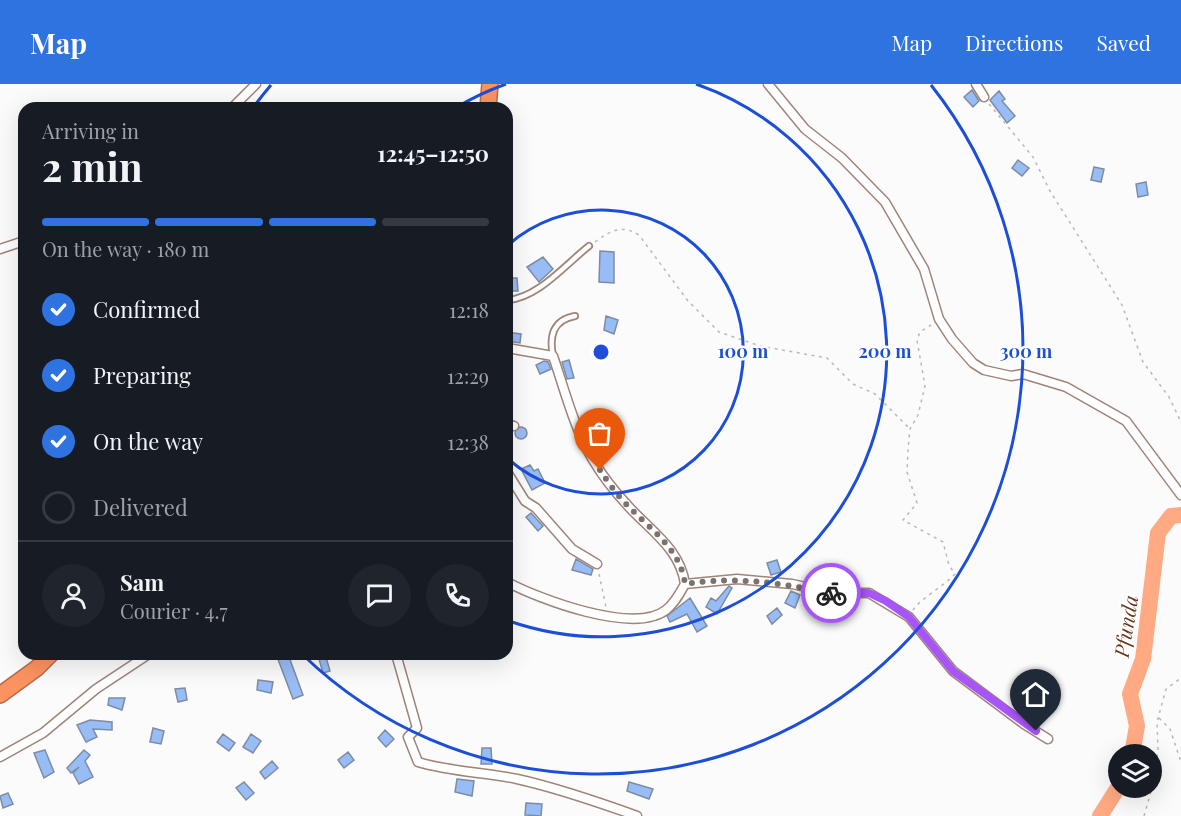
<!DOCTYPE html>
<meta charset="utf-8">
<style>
:root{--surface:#171b24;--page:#20242c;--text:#f1f3f6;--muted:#9ea1a6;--line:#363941;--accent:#2f73e0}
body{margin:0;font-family:"Playfair Display",serif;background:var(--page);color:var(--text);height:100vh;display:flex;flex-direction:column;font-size:22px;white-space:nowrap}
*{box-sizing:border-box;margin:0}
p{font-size:20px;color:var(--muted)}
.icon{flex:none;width:33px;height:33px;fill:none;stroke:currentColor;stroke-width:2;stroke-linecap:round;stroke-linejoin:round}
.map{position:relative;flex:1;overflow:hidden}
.side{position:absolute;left:18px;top:18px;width:495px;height:558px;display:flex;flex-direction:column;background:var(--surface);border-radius:18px;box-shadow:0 6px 24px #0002}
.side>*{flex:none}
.fabs{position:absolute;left:1108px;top:660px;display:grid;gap:12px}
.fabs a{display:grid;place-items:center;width:54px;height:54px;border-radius:50%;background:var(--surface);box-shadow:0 6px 24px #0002;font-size:30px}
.pin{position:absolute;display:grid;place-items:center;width:51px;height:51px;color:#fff;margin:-62px -26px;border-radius:50% 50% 50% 0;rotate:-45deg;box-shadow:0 0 6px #0007}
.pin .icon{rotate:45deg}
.courier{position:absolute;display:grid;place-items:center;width:60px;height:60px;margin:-30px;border:4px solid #a855f7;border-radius:50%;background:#fff;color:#222;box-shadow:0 2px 8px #0007}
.headline em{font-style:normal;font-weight:700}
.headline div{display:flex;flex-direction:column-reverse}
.headline{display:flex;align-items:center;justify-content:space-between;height:102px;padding:0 24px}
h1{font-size:39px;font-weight:700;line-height:45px}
.bar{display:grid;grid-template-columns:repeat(4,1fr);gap:9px 6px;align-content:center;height:72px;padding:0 24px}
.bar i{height:8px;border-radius:4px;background:var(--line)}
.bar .current{background:var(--accent)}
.bar p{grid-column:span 4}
.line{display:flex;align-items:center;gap:15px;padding:0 24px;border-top:2px solid var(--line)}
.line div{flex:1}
.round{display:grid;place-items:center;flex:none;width:63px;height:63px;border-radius:32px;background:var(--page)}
ol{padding:0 24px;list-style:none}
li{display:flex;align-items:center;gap:18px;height:66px}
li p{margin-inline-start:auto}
li .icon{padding:6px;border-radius:50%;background:var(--accent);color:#fff;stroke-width:4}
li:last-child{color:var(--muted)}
li i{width:33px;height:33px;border:3px solid var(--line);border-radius:50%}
header{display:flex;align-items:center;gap:36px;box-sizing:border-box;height:84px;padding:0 30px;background:var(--accent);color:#fff}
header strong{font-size:28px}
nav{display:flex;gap:33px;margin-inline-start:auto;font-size:21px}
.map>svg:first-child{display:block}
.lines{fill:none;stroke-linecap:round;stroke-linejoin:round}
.river{stroke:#ffaa83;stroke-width:16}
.building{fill:#98bcf5;stroke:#7e8ca3;stroke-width:1.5}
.lane-casing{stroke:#9f8478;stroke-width:8}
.street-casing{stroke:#9f8478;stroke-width:11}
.highway-casing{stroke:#b66d4b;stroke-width:18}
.path{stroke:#bbb8b6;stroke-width:1.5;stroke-dasharray:3 4.5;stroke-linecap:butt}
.lane{stroke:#fff;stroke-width:4.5}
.street{stroke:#fff;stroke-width:8}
.highway{stroke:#fc9260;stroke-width:15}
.done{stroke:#79726f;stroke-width:6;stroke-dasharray:0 10.8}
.route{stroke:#a855f7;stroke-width:8}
.ring{fill:none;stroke:#1d4ed8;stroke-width:3}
.labels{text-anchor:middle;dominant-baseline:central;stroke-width:5;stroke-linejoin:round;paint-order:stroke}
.water-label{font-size:20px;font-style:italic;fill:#693319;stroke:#fff}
.centre{fill:#1d4ed8;stroke:#fff;stroke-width:3}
.ring-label{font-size:18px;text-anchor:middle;font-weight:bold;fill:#1d4ed8;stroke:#fff;stroke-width:5;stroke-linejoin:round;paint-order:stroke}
</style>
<header>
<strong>Map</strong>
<nav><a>Map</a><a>Directions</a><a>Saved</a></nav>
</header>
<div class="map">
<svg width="1181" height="732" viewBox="0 0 1181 732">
<rect width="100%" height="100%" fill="#fbfbfb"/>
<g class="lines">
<path class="river" d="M 1132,670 L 1137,642 L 1130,610 L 1143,575 L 1158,449 L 1171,432 L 1181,431
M 1100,732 L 1119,702"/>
</g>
<path class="building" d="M 972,6 L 979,17 L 973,23 L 964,13 Z
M 999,7 L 1005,15 L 1002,17 L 1015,32 L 1007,39 L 990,16 Z
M 1018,76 L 1029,84 L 1022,92 L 1012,84 Z
M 1094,83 L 1104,85 L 1101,98 L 1091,96 Z
M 1146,98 L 1148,111 L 1138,113 L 1136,100 Z
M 600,167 L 614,168 L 614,199 L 599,198 Z
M 543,173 L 553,185 L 539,198 L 527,183 Z
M 507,194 L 517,194 L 518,207 L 507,207 Z
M 606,232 L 618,236 L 614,250 L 604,246 Z
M 507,248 L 521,250 L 520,259 L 507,257 Z
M 569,276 L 574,294 L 567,295 L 562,278 Z
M 544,277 L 548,278 L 551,285 L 540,290 L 536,281 Z
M515 349a6 6 0 1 1 12 0a6 6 0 1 1-12 0Z
M 530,381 L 534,387 L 538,385 L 545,399 L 532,406 L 521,385 Z
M 531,429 L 543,442 L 538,447 L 526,433 Z
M 576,475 L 593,485 L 591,491 L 572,486 Z
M 777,476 L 781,488 L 771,491 L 767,479 Z
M 729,502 L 732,504 L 717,530 L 706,523 L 711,514 L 716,517 Z
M 791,507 L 800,511 L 795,524 L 785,519 Z
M 690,514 L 707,542 L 697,548 L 687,530 L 670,538 L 667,532 Z
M 777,524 L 782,531 L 772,540 L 767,532 Z
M 276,570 L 288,570 L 303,611 L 293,615 Z
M 326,573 L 330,587 L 323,589 L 319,575 Z
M 258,596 L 273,598 L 271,609 L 257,606 Z
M 185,604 L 187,616 L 178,618 L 175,605 Z
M 109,614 L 125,614 L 122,626 L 108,621 Z
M 90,636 L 112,638 L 112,646 L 93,645 L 97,653 L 86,658 L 77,641 Z
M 153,644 L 164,647 L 161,660 L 150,658 Z
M 385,646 L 394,655 L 386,663 L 378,654 Z
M 223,650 L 235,659 L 229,667 L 217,658 Z
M 251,650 L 261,657 L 253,669 L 243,663 Z
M 482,664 L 491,664 L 492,680 L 481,680 Z
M 45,666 L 54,688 L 44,694 L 34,669 Z
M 84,666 L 90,671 L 85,677 L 93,693 L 79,700 L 73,689 L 79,683 L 71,689 L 67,684 Z
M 348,668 L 354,676 L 344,684 L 338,676 Z
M 272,677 L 278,684 L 265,695 L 260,688 Z
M 457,695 L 474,697 L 472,712 L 455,708 Z
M 244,698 L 254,709 L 246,716 L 236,704 Z
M 629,698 L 653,705 L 649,715 L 627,707 Z
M 8,709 L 13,720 L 3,724 L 0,712 Z
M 526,719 L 542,720 L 541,732 L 525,731 Z"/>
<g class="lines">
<g class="lane-casing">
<path id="lane" d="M 507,216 C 537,215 566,180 589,162
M 553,272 C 549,252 553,236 575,232"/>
</g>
<g class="street-casing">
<path id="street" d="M 768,0 L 805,45 L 842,74 L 885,118 L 924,185 L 939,235 L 952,255 L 973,279 L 984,286 L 1011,292 L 1023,290 L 1066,303 L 1126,337 L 1181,411
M 976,0 L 984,13
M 232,24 L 256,0
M 0,165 L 24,157
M 507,264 L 553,272 C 565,307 574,344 593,376 C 603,393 616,409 629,423 C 651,447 680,465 685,500
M 507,340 L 514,342
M 507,388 L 525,417 L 536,424 L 572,465 L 597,480
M 507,498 C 539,515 634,551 666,526 C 675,519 680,509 685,500 L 737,495 L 792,500 L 833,509 L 869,509 L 909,533 L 953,587 L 1024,640 L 1048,655
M 396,570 L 417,644 L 408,653 L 418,678 C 451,688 484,688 517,695 C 558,704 598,718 637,732
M 0,673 L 43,649 L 96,605 L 149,570"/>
</g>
<g class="highway-casing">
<path id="highway" d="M 488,24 L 490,0
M 0,611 L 37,584 L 51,570"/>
</g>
<path class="path" d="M 989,20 L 1033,73 L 1050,107 L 1122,221 L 1143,278 L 1169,313 L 1181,338
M 595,158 C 610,147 622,140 639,151 L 688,217 L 719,248 L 760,262 L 827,274 L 853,300 L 875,310 L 910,345
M 599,490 L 606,523
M 913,526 C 919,516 945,501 955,490 L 949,481 L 943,458 L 903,436 L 917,419 L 907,388 L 908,366 L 910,345 L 918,331 L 925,302 L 917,256 L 920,248 L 931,241
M 1159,634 L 1170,645 L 1181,678
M 1152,703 L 1158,665 L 1157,638 L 1166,605 L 1181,594
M 1144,732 L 1152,704"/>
<use href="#lane" class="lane"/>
<use href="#street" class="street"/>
<use href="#highway" class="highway"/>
</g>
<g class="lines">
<path class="done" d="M 600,386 C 609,400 620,415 632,426 C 654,448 681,467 685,500 C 739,492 778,499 831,509"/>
<path class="route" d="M 831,509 L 869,509 L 886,517 L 909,533 L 953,587 L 1036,647"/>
</g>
<g class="ring">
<path d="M508 161A142 142 0 1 1 508 375"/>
<path d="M457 23A284 284 0 0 1 506 0M696 0A284 284 0 0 1 509 537"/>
<path d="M255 21A425 425 0 0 1 271 1M931 1A425 425 0 0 1 303 571"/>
</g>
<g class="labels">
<g class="water-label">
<text transform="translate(1125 542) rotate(-81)">Pfunda</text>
</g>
</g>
<circle cx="601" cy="268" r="9" class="centre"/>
<g class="ring-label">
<text x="743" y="274">100 m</text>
<text x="885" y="274">200 m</text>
<text x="1026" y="274">300 m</text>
</g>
</svg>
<div class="fabs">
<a><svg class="icon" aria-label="layers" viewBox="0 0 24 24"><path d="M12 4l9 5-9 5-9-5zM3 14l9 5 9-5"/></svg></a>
</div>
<div class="pin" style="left:600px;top:386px;background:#ea580c"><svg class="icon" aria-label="bag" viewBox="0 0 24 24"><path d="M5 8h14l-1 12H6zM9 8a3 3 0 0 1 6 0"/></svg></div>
<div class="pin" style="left:1036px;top:647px;background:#1f2937"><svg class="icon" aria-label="home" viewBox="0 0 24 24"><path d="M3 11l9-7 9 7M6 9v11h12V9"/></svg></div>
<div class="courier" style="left:831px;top:509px"><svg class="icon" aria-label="bike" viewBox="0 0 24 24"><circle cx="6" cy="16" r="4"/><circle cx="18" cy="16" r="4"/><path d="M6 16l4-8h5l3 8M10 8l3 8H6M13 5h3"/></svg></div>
<section class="side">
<div class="headline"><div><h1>2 min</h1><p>Arriving in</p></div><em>12:45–12:50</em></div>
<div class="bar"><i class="current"></i><i class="current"></i><i class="current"></i><i></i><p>On the way · 180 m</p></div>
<ol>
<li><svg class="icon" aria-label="check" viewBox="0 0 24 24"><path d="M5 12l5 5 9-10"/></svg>Confirmed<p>12:18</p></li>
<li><svg class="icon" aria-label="check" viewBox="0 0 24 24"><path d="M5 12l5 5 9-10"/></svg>Preparing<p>12:29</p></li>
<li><svg class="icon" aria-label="check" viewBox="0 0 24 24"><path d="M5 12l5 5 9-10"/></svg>On the way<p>12:38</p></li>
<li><i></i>Delivered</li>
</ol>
<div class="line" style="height:108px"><a class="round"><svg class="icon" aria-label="person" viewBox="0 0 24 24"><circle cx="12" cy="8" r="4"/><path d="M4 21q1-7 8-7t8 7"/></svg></a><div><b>Sam</b><p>Courier · 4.7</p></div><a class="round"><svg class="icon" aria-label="chat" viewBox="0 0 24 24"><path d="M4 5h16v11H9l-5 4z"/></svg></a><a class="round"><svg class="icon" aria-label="phone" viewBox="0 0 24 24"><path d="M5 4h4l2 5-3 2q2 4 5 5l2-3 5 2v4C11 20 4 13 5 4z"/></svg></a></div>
</section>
</div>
